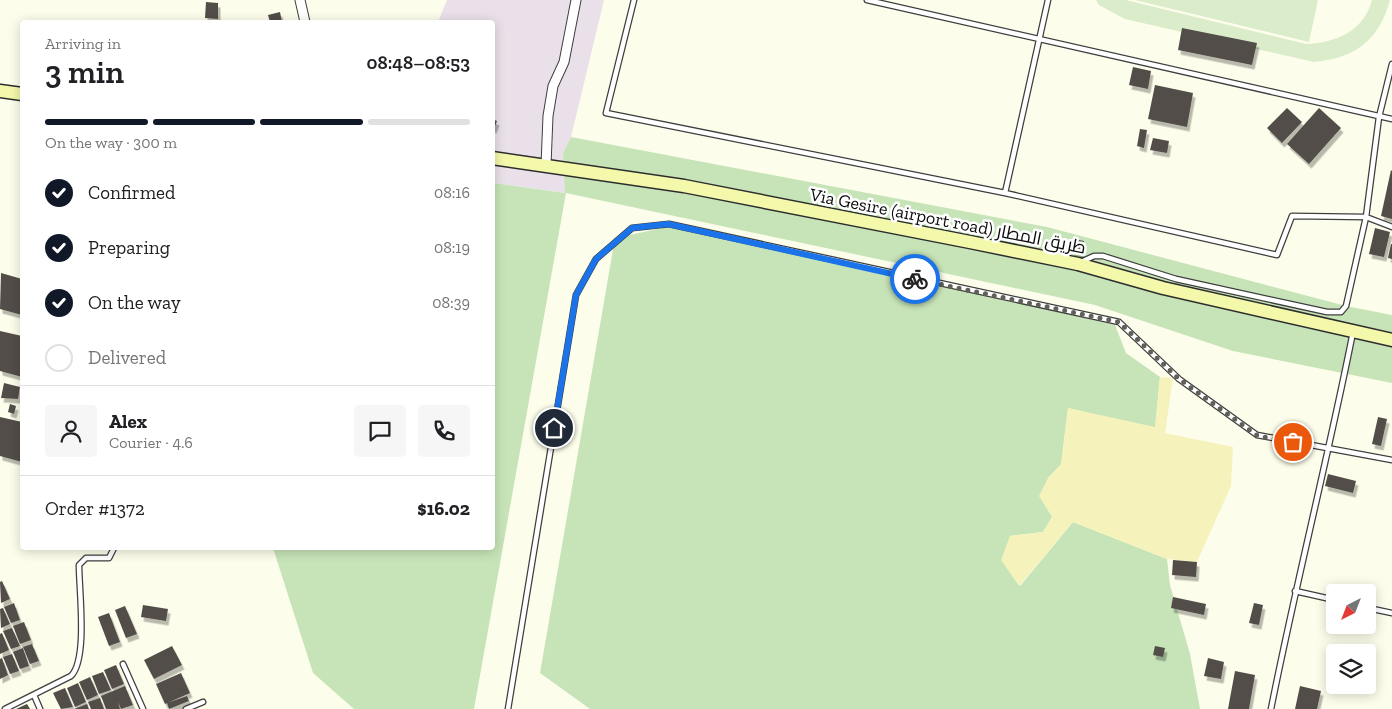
<!DOCTYPE html>
<meta charset="utf-8">
<style>
:root{--surface:#fff;--page:#f6f6f6;--text:#202124;--muted:#757577;--line:#e0e0e0;--accent:#111827}
body{margin:0;font-family:"Zilla Slab",Cairo,serif;background:var(--page);color:var(--text);height:100vh;display:flex;flex-direction:column;font-size:19px;white-space:nowrap}
*{box-sizing:border-box;margin:0}
p{font-size:16px;color:var(--muted)}
.icon{flex:none;width:28px;height:28px;fill:none;stroke:currentColor;stroke-width:2;stroke-linecap:round;stroke-linejoin:round}
.map{position:relative;flex:1;overflow:hidden}
.sheet{position:absolute;left:20px;top:20px;width:475px;height:530px;display:flex;flex-direction:column;background:var(--surface);border-radius:5px;box-shadow:0 2px 12px #0003}
.sheet>*{flex:none}
.needle{width:32px;rotate:222deg}
.controls{position:absolute;left:1326px;top:584px;display:grid;gap:10px}
.controls a{display:grid;place-items:center;width:50px;height:50px;border-radius:5px;background:var(--surface);box-shadow:0 2px 12px #0003;font-size:25px}
.pin{position:absolute;display:grid;place-items:center;width:42px;height:42px;color:#fff;margin:-21px;border:2px solid #fff;border-radius:50%;box-shadow:0 1px 5px #0007}
.courier{position:absolute;display:grid;place-items:center;width:50px;height:50px;margin:-25px;border:4px solid #1a73e8;border-radius:50%;background:#fff;color:#222;box-shadow:0 1px 6px #0007}
.headline em{font-style:normal;font-weight:600}
.headline div{display:flex;flex-direction:column-reverse}
.headline{display:flex;align-items:center;justify-content:space-between;height:85px;padding:0 25px}
h1{font-size:32px;font-weight:600;line-height:38px}
.bar{display:grid;grid-template-columns:repeat(4,1fr);gap:8px 5px;align-content:center;height:60px;padding:0 25px}
.bar i{height:6px;border-radius:4px;background:var(--line)}
.bar .current{background:var(--accent)}
.bar p{grid-column:span 4}
.line{display:flex;align-items:center;gap:12px;padding:0 25px;border-top:1px solid var(--line)}
.line div{flex:1}
.round{display:grid;place-items:center;flex:none;width:52px;height:52px;border-radius:5px;background:var(--page)}
ol{padding:0 25px;list-style:none}
li{display:flex;align-items:center;gap:15px;height:55px}
li p{margin-inline-start:auto}
li .icon{padding:5px;border-radius:50%;background:var(--accent);color:#fff;stroke-width:4}
li:last-child{color:var(--muted)}
li i{width:28px;height:28px;border:2px solid var(--line);border-radius:50%}
.map>svg:first-child{display:block}
.industrial{fill:#eae0e9}
.green{fill:#c7e4b8}
.sand{fill:#f5f2bb}
.pitch{fill:#daecc9}
.building{fill:#534e49;filter:url(#shadow)}
.lines{fill:none;stroke-linecap:round;stroke-linejoin:round}
.service-casing{stroke:#3e3e3e;stroke-width:7}
.minor-casing{stroke:#3e3e3e;stroke-width:11}
.secondary-casing{stroke:#2d2d2d;stroke-width:15}
.service{stroke:#fff;stroke-width:4.5}
.minor{stroke:#fff;stroke-width:9}
.secondary{stroke:#f3f8ab;stroke-width:12}
.done{stroke:#606059;stroke-width:5;stroke-dasharray:0 9}
.route{stroke:#1a73e8;stroke-width:6}
.labels{text-anchor:middle;dominant-baseline:central;stroke-width:5;stroke-linejoin:round;paint-order:stroke}
.street-label{font-size:18px;fill:#0b0b0b;stroke:#fff}
</style>
<div class="map">
<svg width="1392" height="709" viewBox="0 0 1392 709">
<defs>
<filter id="shadow"><feDropShadow dx="2.5" dy="4.5" stdDeviation="0" flood-color="#0004"/></filter>
</defs>
<rect width="100%" height="100%" fill="#fdfdeb"/>
<path class="industrial" d="M 447,0 L 604,0 L 571,137 L 563,153 L 566,193 L 493,183 L 492,22 L 438,22 Z"/>
<path class="green" d="M 571,137 L 1047,227 L 1346,306 L 1392,315 L 1392,383 L 1233,351 L 1095,305 L 566,193 L 474,709 L 354,709 L 313,673 L 273,548 L 492,548 L 493,183 L 565,193 L 563,153 Z
M 677,225 L 1115,325 L 1126,353 L 1160,377 L 1155,430 L 1068,408 L 1061,465 L 1048,478 L 1052,517 L 1043,532 L 1010,536 L 1020,586 L 1073,522 L 1167,559 L 1170,585 L 1190,654 L 1200,709 L 590,709 L 540,673 L 615,238 Z"/>
<path class="sand" d="M 1160,377 L 1173,378 L 1165,433 L 1233,447 L 1231,486 L 1197,562 L 1167,559 L 1073,522 L 1019,586 L 1001,560 L 1010,536 L 1043,532 L 1052,517 L 1039,496 L 1048,478 L 1061,464 L 1068,408 L 1155,427 Z"/>
<path class="pitch" d="M 1096,0 L 1126,0 L 1306,44 C 1336,43 1364,31 1372,0 L 1390,0 C 1379,40 1356,58 1314,62 L 1125,19 L 1099,5 Z
M 1135,0 L 1318,0 L 1309,42 Z"/>
<path class="building" d="M 206,2 L 218,3 L 218,19 L 205,18 Z
M 280,12 L 282,22 L 270,22 L 268,15 Z
M 1182,28 L 1257,43 L 1252,65 L 1178,50 Z
M 1133,67 L 1151,71 L 1148,89 L 1129,85 Z
M 1155,85 L 1193,93 L 1187,127 L 1148,119 Z
M 1287,108 L 1302,122 L 1282,143 L 1267,128 Z
M 1319,108 L 1341,128 L 1309,164 L 1287,144 Z
M 492,119 L 497,121 L 494,129 L 492,128 Z
M 1140,129 L 1147,130 L 1144,148 L 1137,146 Z
M 1153,138 L 1169,141 L 1167,153 L 1150,150 Z
M 1391,170 L 1392,171 L 1392,219 L 1381,216 Z
M 1375,228 L 1390,232 L 1384,257 L 1369,254 Z
M 1074,239 L 1084,241 L 1081,255 L 1071,253 Z
M 1391,244 L 1392,244 L 1392,259 L 1388,258 Z
M 1,273 L 22,279 L 22,315 L 0,309 Z
M 0,331 L 22,336 L 22,377 L 0,371 Z
M 4,383 L 20,387 L 18,399 L 1,398 Z
M 10,404 L 16,406 L 14,414 L 8,412 Z
M 0,417 L 22,422 L 22,462 L 0,456 Z
M 1378,417 L 1387,419 L 1381,446 L 1372,444 Z
M 1290,427 L 1310,432 L 1307,444 L 1287,439 Z
M 1328,474 L 1356,481 L 1353,493 L 1325,486 Z
M 1173,560 L 1197,562 L 1196,577 L 1172,575 Z
M 2,581 L 10,599 L 1,603 L 0,582 Z
M 1173,597 L 1206,604 L 1204,615 L 1171,608 Z
M 14,603 L 20,620 L 11,623 L 4,607 Z
M 1254,603 L 1263,605 L 1259,625 L 1249,623 Z
M 143,605 L 168,609 L 166,621 L 141,617 Z
M 125,606 L 137,634 L 126,638 L 115,610 Z
M 3,608 L 10,624 L 1,628 L 0,609 Z
M 109,613 L 120,642 L 109,646 L 98,617 Z
M 24,622 L 31,640 L 20,644 L 13,626 Z
M 12,628 L 20,646 L 11,649 L 3,631 Z
M 2,633 L 9,650 L 0,654 L 0,634 Z
M 32,644 L 39,661 L 30,664 L 23,647 Z
M 172,646 L 182,665 L 154,679 L 144,660 Z
M 1155,646 L 1165,648 L 1163,657 L 1153,655 Z
M 23,648 L 29,666 L 20,669 L 13,652 Z
M 12,654 L 19,671 L 10,674 L 3,657 Z
M 2,658 L 8,675 L 0,679 L 0,659 Z
M 1208,658 L 1224,662 L 1221,679 L 1204,676 Z
M 116,665 L 124,684 L 112,689 L 104,670 Z
M 1235,671 L 1255,675 L 1249,709 L 1228,709 Z
M 103,672 L 111,690 L 99,694 L 92,676 Z
M 181,673 L 190,693 L 165,704 L 156,684 Z
M 90,677 L 98,695 L 87,700 L 79,682 Z
M 78,683 L 86,702 L 75,707 L 67,688 Z
M 125,686 L 133,705 L 121,709 L 118,702 L 120,709 L 106,709 L 101,696 Z
M 1300,686 L 1321,691 L 1317,709 L 1295,709 Z
M 65,688 L 73,707 L 61,709 L 53,693 Z
M 187,696 L 189,701 L 169,709 L 167,703 Z
M 100,698 L 104,709 L 91,709 L 88,702 Z
M 27,704 L 30,709 L 16,709 Z
M 87,704 L 89,709 L 74,709 Z"/>
<g class="lines">
<g class="service-casing">
<path id="service" d="M 634,0 L 606,113 L 1005,193 L 1277,255 L 1292,216 L 1366,217 L 1392,227
M 867,0 L 1392,119
M 1005,193 L 1048,0
M 1081,262 L 1094,256 L 1103,256 L 1176,279 L 1327,312 L 1341,312 L 1346,306 L 1366,217 L 1379,117 L 1392,64
M 1295,591 L 1335,600
M 1368,608 L 1392,613
M 123,664 L 143,709
M 34,695 L 40,709
M 5,709 L 71,676 C 88,659 79,590 79,565 L 86,558 L 109,558 L 114,548
M 186,709 L 203,702
M 508,709 L 576,295 L 596,259 L 632,228 L 669,224 L 1119,322 L 1179,379 L 1257,435 L 1392,460
M 1271,709 C 1296,583 1328,458 1353,332"/>
</g>
<g class="minor-casing">
<path id="minor" d="M 300,0 L 305,22
M 546,165 L 548,116 L 553,86 L 564,62 L 576,0"/>
</g>
<g class="secondary-casing">
<path id="secondary" d="M 0,91 L 22,94
M 492,158 L 684,186 L 970,242 L 1078,264 L 1163,288 L 1392,340"/>
</g>
<use href="#service" class="service"/>
<use href="#minor" class="minor"/>
<use href="#secondary" class="secondary"/>
</g>
<g class="lines">
<path class="done" d="M 915,279 L 1119,322 L 1179,379 L 1258,436 L 1293,442"/>
<path class="route" d="M 554,428 L 576,295 L 596,259 L 632,228 L 668,224 L 915,279"/>
</g>
<g class="labels">
<g class="street-label">
<text transform="translate(948 221) rotate(11)">Via Gesire (airport road) طريق المطار</text>
</g>
</g>
</svg>
<div class="controls">
<a><svg class="needle" viewBox="-14 -14 28 28"><path d="M0-13l5 13h-10z" fill="#e53935"/><path d="M0 13l5-13h-10z" fill="#757577"/></svg></a>
<a><svg class="icon" aria-label="layers" viewBox="0 0 24 24"><path d="M12 4l9 5-9 5-9-5zM3 14l9 5 9-5"/></svg></a>
</div>
<div class="pin" style="left:1293px;top:442px;background:#ea580c"><svg class="icon" aria-label="bag" viewBox="0 0 24 24"><path d="M5 8h14l-1 12H6zM9 8a3 3 0 0 1 6 0"/></svg></div>
<div class="pin" style="left:554px;top:428px;background:#1f2937"><svg class="icon" aria-label="home" viewBox="0 0 24 24"><path d="M3 11l9-7 9 7M6 9v11h12V9"/></svg></div>
<div class="courier" style="left:915px;top:279px"><svg class="icon" aria-label="bike" viewBox="0 0 24 24"><circle cx="6" cy="16" r="4"/><circle cx="18" cy="16" r="4"/><path d="M6 16l4-8h5l3 8M10 8l3 8H6M13 5h3"/></svg></div>
<section class="sheet">
<div class="headline"><div><h1>3 min</h1><p>Arriving in</p></div><em>08:48–08:53</em></div>
<div class="bar"><i class="current"></i><i class="current"></i><i class="current"></i><i></i><p>On the way · 300 m</p></div>
<ol>
<li><svg class="icon" aria-label="check" viewBox="0 0 24 24"><path d="M5 12l5 5 9-10"/></svg>Confirmed<p>08:16</p></li>
<li><svg class="icon" aria-label="check" viewBox="0 0 24 24"><path d="M5 12l5 5 9-10"/></svg>Preparing<p>08:19</p></li>
<li><svg class="icon" aria-label="check" viewBox="0 0 24 24"><path d="M5 12l5 5 9-10"/></svg>On the way<p>08:39</p></li>
<li><i></i>Delivered</li>
</ol>
<div class="line" style="height:90px"><a class="round"><svg class="icon" aria-label="person" viewBox="0 0 24 24"><circle cx="12" cy="8" r="4"/><path d="M4 21q1-7 8-7t8 7"/></svg></a><div><b>Alex</b><p>Courier · 4.6</p></div><a class="round"><svg class="icon" aria-label="chat" viewBox="0 0 24 24"><path d="M4 5h16v11H9l-5 4z"/></svg></a><a class="round"><svg class="icon" aria-label="phone" viewBox="0 0 24 24"><path d="M5 4h4l2 5-3 2q2 4 5 5l2-3 5 2v4C11 20 4 13 5 4z"/></svg></a></div>
<div class="line" style="height:65px"><div>Order #1372</div><b>$16.02</b></div>
</section>
</div>
